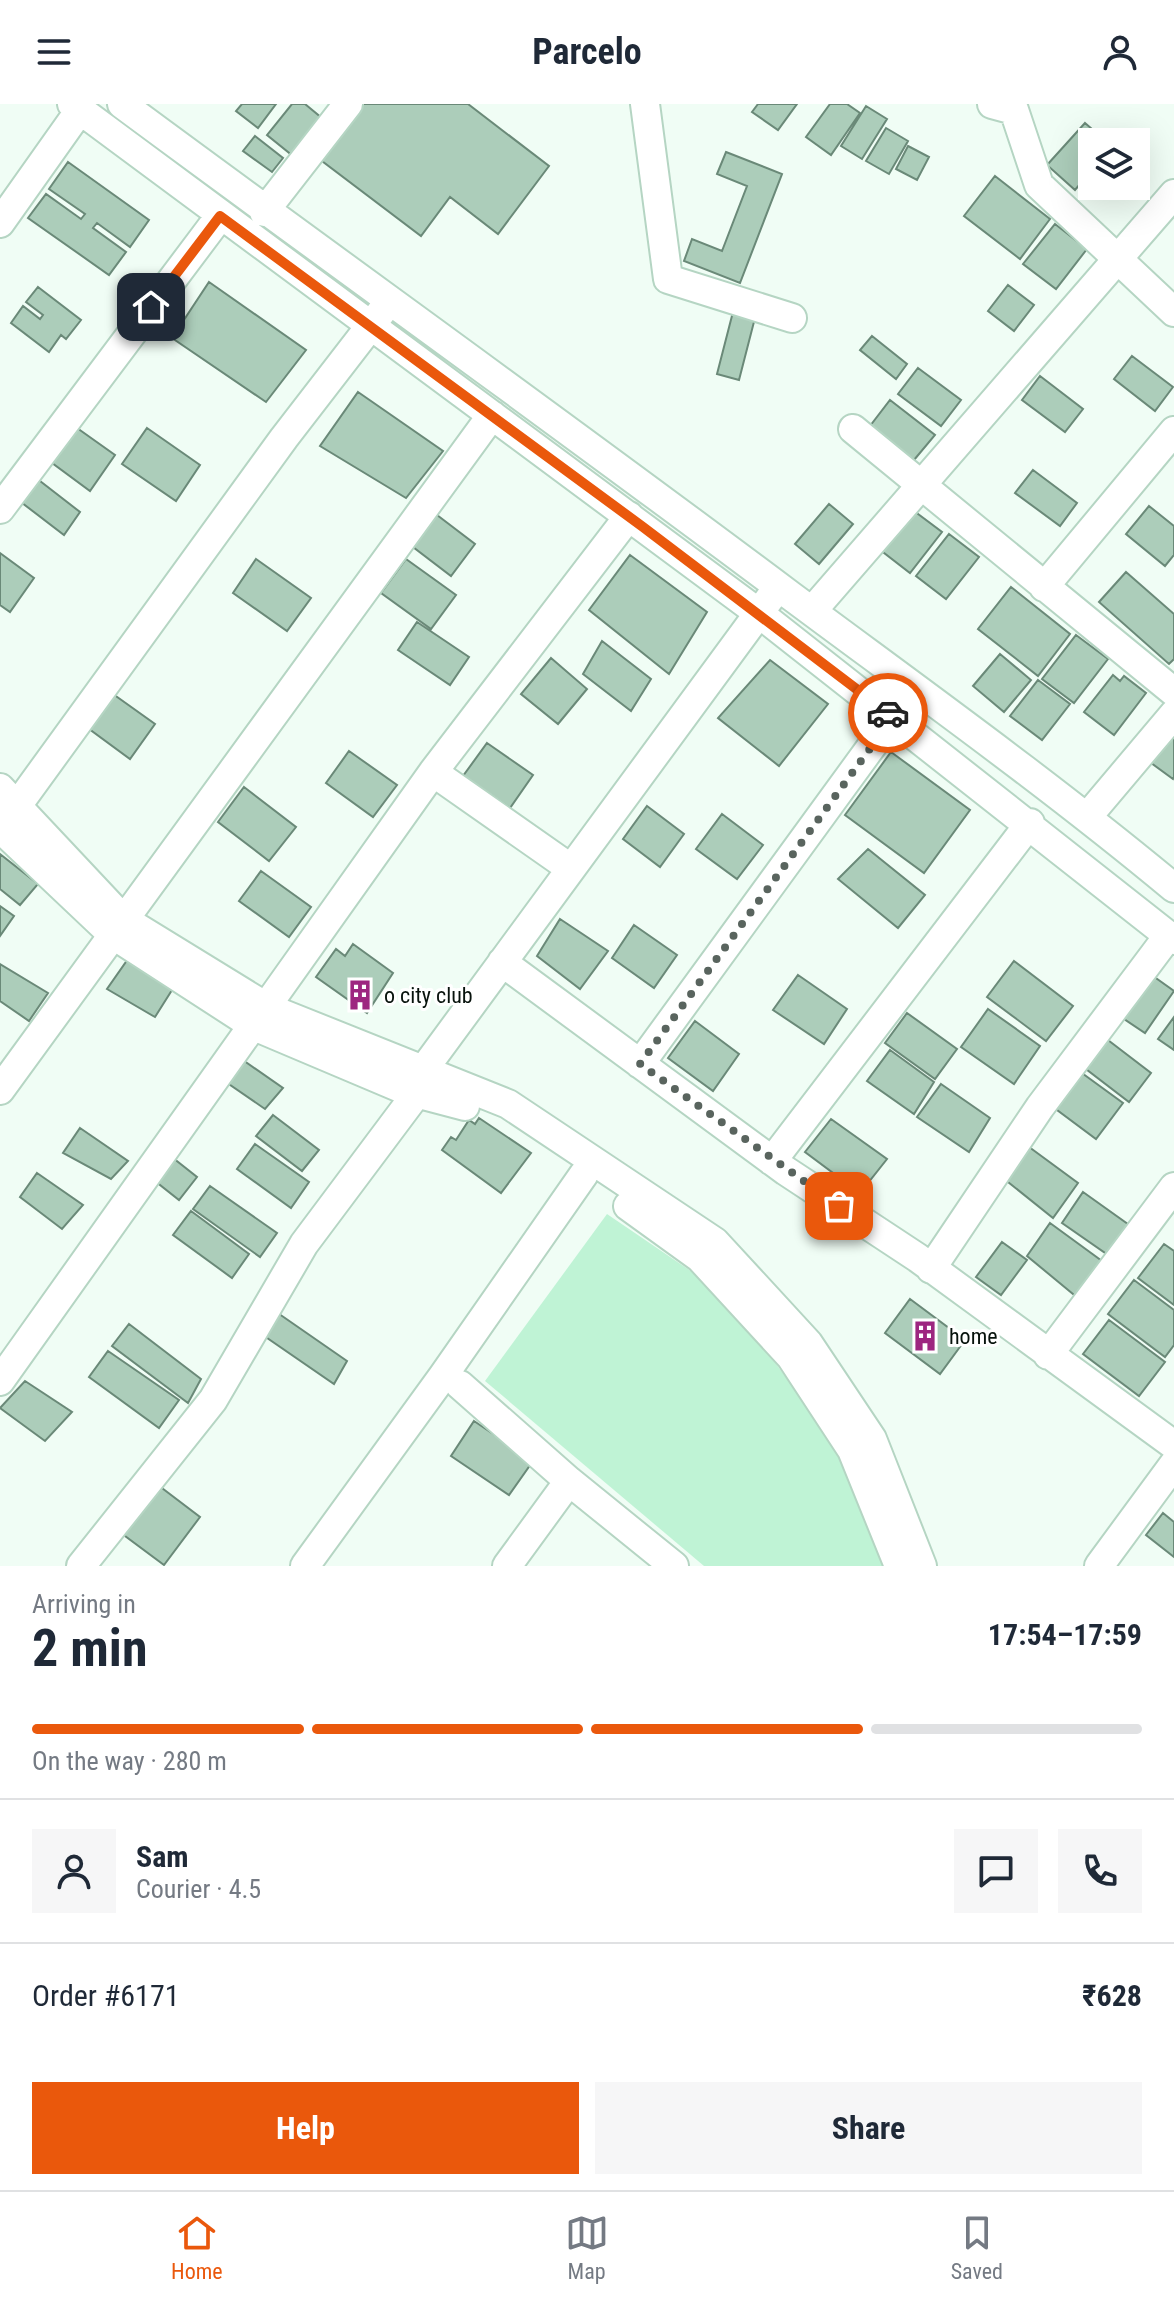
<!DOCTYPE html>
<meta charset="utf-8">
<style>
:root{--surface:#fff;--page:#f6f6f7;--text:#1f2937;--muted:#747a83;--line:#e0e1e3;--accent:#ea580c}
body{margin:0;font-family:"Roboto Condensed",sans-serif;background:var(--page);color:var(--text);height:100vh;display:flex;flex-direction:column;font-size:30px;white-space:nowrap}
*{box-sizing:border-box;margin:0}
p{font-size:26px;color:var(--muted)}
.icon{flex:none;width:44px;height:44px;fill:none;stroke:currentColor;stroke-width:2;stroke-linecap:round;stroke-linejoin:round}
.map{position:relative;height:1462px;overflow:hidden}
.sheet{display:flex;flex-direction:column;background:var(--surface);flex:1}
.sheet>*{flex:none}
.controls{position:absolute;left:1078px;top:24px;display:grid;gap:16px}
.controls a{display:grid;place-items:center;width:72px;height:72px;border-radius:0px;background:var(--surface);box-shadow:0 8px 32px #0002;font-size:40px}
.pin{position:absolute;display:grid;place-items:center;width:68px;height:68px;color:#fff;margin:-34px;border-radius:16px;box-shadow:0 4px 12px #0006}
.courier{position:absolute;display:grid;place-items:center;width:80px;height:80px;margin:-40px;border:6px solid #ea580c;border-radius:50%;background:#fff;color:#222;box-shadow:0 2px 10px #0007}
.summary em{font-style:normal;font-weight:700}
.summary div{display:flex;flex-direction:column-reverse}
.summary{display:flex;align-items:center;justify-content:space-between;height:136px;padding:0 32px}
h1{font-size:52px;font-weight:700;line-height:60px}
.bar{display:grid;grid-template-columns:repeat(4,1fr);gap:12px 8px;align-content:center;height:96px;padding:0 32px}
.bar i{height:10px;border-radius:6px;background:var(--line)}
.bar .on{background:var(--accent)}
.bar p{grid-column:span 4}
.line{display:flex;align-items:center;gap:20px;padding:0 32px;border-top:2px solid var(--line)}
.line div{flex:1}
.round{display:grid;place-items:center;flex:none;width:84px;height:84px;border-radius:0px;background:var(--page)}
.button{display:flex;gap:16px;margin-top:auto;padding:16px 32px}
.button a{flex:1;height:92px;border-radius:0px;background:var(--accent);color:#fff;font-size:32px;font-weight:700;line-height:92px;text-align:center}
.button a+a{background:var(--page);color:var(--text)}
header{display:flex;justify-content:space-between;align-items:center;height:104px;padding:0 32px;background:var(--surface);font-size:36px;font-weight:700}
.tabs{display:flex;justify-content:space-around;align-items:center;height:112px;border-top:2px solid var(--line);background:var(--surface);font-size:22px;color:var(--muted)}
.tabs a{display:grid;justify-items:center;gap:4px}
.tabs .on{color:var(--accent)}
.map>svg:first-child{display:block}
.green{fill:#bff3d5}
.building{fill:#accdba;stroke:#6a8978;stroke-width:2}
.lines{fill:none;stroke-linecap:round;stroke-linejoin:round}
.minor-casing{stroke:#b5d5c3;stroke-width:32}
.minor{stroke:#fff;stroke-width:28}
.done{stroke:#59645e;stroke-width:8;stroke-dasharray:0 14.4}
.route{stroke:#ea580c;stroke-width:10}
.labels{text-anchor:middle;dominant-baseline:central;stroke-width:6;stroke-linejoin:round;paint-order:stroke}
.poi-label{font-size:22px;fill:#07120c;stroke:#fff;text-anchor:start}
</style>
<header><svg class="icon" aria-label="menu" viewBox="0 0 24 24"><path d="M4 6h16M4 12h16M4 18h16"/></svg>Parcelo<svg class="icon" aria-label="person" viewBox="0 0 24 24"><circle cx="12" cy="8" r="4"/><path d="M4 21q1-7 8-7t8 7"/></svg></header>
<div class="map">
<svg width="1174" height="1462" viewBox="0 0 1174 1462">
<rect width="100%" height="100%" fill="#f0fdf5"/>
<path class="green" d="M 607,1110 L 726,1191 L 846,1356 L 888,1462 L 704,1462 L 485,1277 Z"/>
<path class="building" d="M 242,0 L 276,0 L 258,24 L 236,7 Z
M 292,0 L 305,0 L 323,15 L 293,52 L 267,31 Z
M 360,0 L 468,0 L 549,62 L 498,130 L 450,93 L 421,132 L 318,54 Z
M 758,0 L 797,0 L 778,26 L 752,8 Z
M 830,0 L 847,0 L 860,9 L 831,51 L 806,33 Z
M 866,2 L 887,15 L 862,55 L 841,42 Z
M 1085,19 L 1107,38 L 1092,38 L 1092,66 L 1075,86 L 1047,61 Z
M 886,24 L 908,37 L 889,70 L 866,57 Z
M 255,32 L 283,54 L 272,68 L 243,47 Z
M 908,42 L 929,53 L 917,76 L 896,65 Z
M 726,48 L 782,70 L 740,179 L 684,157 L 692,135 L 722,147 L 747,82 L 717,70 Z
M 68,58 L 149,116 L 130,143 L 97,119 L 93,124 L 126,148 L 109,171 L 28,114 L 46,90 L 81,115 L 85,110 L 49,85 Z
M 995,72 L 1050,115 L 1020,155 L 964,112 Z
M 1055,120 L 1087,145 L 1056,185 L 1023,160 Z
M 209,178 L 306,246 L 266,298 L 172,234 Z
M 1008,181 L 1034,201 L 1014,227 L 988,207 Z
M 38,183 L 81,216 L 66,235 L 61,231 L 49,248 L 11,219 L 23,202 L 40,215 L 43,211 L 26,198 Z
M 734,204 L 756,210 L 739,276 L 717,270 Z
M 872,232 L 907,260 L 896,275 L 860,246 Z
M 1132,252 L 1173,283 L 1155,307 L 1114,275 Z
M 918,264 L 961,296 L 941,322 L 898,290 Z
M 1040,272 L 1083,305 L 1065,328 L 1022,296 Z
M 358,288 L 443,347 L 406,394 L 320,342 Z
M 890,296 L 935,331 L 914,356 L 870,322 Z
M 70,319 L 115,351 L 90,387 L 44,353 Z
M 147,324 L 200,361 L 176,397 L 122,360 Z
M 1033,366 L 1077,399 L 1060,422 L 1015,389 Z
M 31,370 L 80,408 L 64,431 L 13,392 Z
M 829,400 L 853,420 L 819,460 L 795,440 Z
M 1149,402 L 1174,422 L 1174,451 L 1165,462 L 1126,430 Z
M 910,404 L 942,428 L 910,469 L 879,445 Z
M 437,411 L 475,440 L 451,472 L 413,443 Z
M 949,430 L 979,453 L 946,495 L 916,472 Z
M 0,449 L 34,474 L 10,508 L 0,501 Z
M 630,451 L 707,508 L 669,570 L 589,506 Z
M 256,455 L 311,494 L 287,527 L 233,489 Z
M 406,455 L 456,491 L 431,525 L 381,489 Z
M 1126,468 L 1174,510 L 1174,555 L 1169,560 L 1099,498 Z
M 1011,483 L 1070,530 L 1038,572 L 978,525 Z
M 417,518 L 469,553 L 450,581 L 398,546 Z
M 1076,531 L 1108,555 L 1074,599 L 1042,575 Z
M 602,537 L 651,575 L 631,607 L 583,570 Z
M 1000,550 L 1031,576 L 1004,608 L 973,582 Z
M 551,554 L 587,585 L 558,620 L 521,590 Z
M 770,556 L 828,600 L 779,662 L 718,614 Z
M 1113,571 L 1120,577 L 1124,572 L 1146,589 L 1114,631 L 1084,608 Z
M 1038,576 L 1070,600 L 1042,636 L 1010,612 Z
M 106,585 L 155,620 L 130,655 L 81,619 Z
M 1174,620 L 1174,673 L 1173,675 L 1147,656 Z
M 487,639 L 533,671 L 510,704 L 463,672 Z
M 349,647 L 397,681 L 373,713 L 326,679 Z
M 891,648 L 970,706 L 924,769 L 845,711 Z
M 244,683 L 296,723 L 269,757 L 218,718 Z
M 647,702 L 684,730 L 660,763 L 623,735 Z
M 722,710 L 763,741 L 737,775 L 696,745 Z
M 868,745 L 925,791 L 898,824 L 838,775 Z
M 0,750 L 38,780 L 20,801 L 0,785 Z
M 261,767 L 311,803 L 289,833 L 239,797 Z
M 0,802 L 14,812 L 0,832 Z
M 560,815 L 608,847 L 580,885 L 537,852 Z
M 634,821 L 677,851 L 654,884 L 612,854 Z
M 353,840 L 393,869 L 367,909 L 316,873 L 336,845 L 345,852 Z
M 128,855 L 172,886 L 155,913 L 107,885 Z
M 1014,857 L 1073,902 L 1046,937 L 987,893 Z
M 0,860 L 48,889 L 29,917 L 0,897 Z
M 1146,867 L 1174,887 L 1145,929 L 1115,909 Z
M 798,871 L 847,905 L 824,940 L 773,906 Z
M 988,905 L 1040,942 L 1014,980 L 961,943 Z
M 907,909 L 957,945 L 935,975 L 885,939 Z
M 1174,913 L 1174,946 L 1158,935 Z
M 695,917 L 739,950 L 713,987 L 668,954 Z
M 1104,933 L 1151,969 L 1129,998 L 1082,962 Z
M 890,946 L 934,978 L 914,1010 L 867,977 Z
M 240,954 L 283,984 L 265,1005 L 223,976 Z
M 1075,964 L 1123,999 L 1096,1035 L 1049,1000 Z
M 941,980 L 990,1014 L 969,1048 L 917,1013 Z
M 273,1011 L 319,1046 L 302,1067 L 256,1032 Z
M 479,1014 L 531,1049 L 501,1089 L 442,1046 L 451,1033 L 456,1036 L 469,1016 L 475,1020 Z
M 831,1015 L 887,1055 L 860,1089 L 805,1048 Z
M 80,1024 L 128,1057 L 111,1075 L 63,1049 Z
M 255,1040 L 309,1078 L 291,1104 L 237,1065 Z
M 1025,1040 L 1078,1079 L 1053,1114 L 1003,1074 Z
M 168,1050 L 197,1073 L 179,1096 L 150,1073 Z
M 37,1069 L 83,1101 L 62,1125 L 20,1093 Z
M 210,1082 L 277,1129 L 260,1153 L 193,1105 Z
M 1083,1088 L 1132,1123 L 1111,1153 L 1062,1119 Z
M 191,1107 L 249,1150 L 232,1174 L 173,1131 Z
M 1050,1119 L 1102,1157 L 1079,1195 L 1027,1152 Z
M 1002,1138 L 1027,1156 L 1001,1191 L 976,1173 Z
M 1164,1140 L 1174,1147 L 1174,1201 L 1138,1174 Z
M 1134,1176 L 1174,1206 L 1174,1241 L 1165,1253 L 1108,1210 Z
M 910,1195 L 965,1236 L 940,1270 L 885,1229 Z
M 272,1205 L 347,1257 L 334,1280 L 257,1227 Z
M 1109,1216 L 1165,1258 L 1139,1292 L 1083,1250 Z
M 129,1220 L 201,1275 L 188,1299 L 112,1242 Z
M 108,1247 L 179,1296 L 159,1324 L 89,1273 Z
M 25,1277 L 72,1308 L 45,1337 L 0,1304 Z
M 474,1317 L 533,1357 L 509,1391 L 451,1352 Z
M 154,1378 L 200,1413 L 164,1461 L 117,1426 Z
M 1163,1409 L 1174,1418 L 1174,1453 L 1146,1431 Z"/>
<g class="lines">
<g class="minor-casing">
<path id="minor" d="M 72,0 L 760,510 L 1174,836
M 122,0 C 345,165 570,326 791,492 C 920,588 1050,681 1174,784
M 645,0 L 668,175 L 792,214
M 992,0 L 1014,6 L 1039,81 L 1174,208
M 264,108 L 348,0
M 0,119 L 80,6
M 853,325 L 1174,588
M 0,405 L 220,112
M 1044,483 L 1174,327
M 812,507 L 1174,90
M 433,668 L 570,764
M 0,684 L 123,815 L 268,904 L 508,1000 L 715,1138 L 808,1239 L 872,1335 L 922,1462
M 1088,712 L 1174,610
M 6,717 L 284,334 L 382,207
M 0,724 L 112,830 L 254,922 L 408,987 L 465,1002
M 502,858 L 786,1067 L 918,1154 L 1174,1341
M 640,960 L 893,613
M 413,980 L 770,494
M 0,986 L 492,311
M 772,1057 L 1030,719
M 628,1102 L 700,1154 L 791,1253 L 852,1346 L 899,1462
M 931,1165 L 1040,1003 L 1169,831
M 1048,1251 L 1174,1083
M 0,1277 L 433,668 L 629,412
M 460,1281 L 569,1377 L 674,1462
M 81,1462 L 213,1296 L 304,1140 L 417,989
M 305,1462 L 443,1272 L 584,1070
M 507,1462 L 569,1377
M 1099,1462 L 1174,1360"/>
</g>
<use href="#minor" class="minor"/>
</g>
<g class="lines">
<path class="done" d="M 839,1102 L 640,960 L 893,613 L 888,609"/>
<path class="route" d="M 151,203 L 220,112 L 643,423 L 888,609"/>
</g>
<defs>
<g id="building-bare" transform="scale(2.4)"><path d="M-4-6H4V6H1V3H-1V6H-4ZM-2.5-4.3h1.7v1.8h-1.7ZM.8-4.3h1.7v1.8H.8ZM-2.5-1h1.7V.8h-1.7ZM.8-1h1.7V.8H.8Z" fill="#9d2680" stroke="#fff" stroke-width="2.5" paint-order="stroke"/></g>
</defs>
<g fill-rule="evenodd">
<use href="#building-bare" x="360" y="891"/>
<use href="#building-bare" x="925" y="1232"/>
</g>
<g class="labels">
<g class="poi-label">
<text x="384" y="891">o city club</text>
<text x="949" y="1232">home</text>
</g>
</g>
</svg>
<div class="controls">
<a><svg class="icon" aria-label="layers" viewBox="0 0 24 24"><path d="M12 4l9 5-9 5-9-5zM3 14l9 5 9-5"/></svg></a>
</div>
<div class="pin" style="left:839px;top:1102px;background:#ea580c"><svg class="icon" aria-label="bag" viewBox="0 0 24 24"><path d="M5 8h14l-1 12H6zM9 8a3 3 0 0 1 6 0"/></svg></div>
<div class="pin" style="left:151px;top:203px;background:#1f2937"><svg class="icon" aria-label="home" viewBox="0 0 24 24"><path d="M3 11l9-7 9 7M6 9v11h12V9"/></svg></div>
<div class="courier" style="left:888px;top:609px"><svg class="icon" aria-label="car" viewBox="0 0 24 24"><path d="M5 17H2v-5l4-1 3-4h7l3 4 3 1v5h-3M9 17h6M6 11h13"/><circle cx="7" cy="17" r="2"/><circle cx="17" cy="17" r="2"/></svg></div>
</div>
<section class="sheet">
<div class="summary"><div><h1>2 min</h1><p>Arriving in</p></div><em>17:54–17:59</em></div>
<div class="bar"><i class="on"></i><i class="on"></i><i class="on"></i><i></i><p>On the way · 280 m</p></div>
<div class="line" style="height:144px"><a class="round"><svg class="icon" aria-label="person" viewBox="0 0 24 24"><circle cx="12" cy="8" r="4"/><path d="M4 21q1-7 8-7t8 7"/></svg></a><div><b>Sam</b><p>Courier · 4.5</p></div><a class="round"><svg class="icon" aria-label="chat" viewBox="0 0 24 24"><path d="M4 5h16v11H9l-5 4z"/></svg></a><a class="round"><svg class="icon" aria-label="phone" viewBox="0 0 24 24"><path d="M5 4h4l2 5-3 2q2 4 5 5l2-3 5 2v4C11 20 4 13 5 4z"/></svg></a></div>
<div class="line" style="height:104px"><div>Order #6171</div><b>₹628</b></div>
<div class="button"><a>Help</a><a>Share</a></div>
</section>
<nav class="tabs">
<a class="on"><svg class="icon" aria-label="home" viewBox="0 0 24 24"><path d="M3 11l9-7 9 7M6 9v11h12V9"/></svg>Home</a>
<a><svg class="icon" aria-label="map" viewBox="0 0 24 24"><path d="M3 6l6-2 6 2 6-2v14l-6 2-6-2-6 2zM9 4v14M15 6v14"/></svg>Map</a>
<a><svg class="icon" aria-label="saved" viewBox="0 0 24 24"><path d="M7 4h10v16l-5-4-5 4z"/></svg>Saved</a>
</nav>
